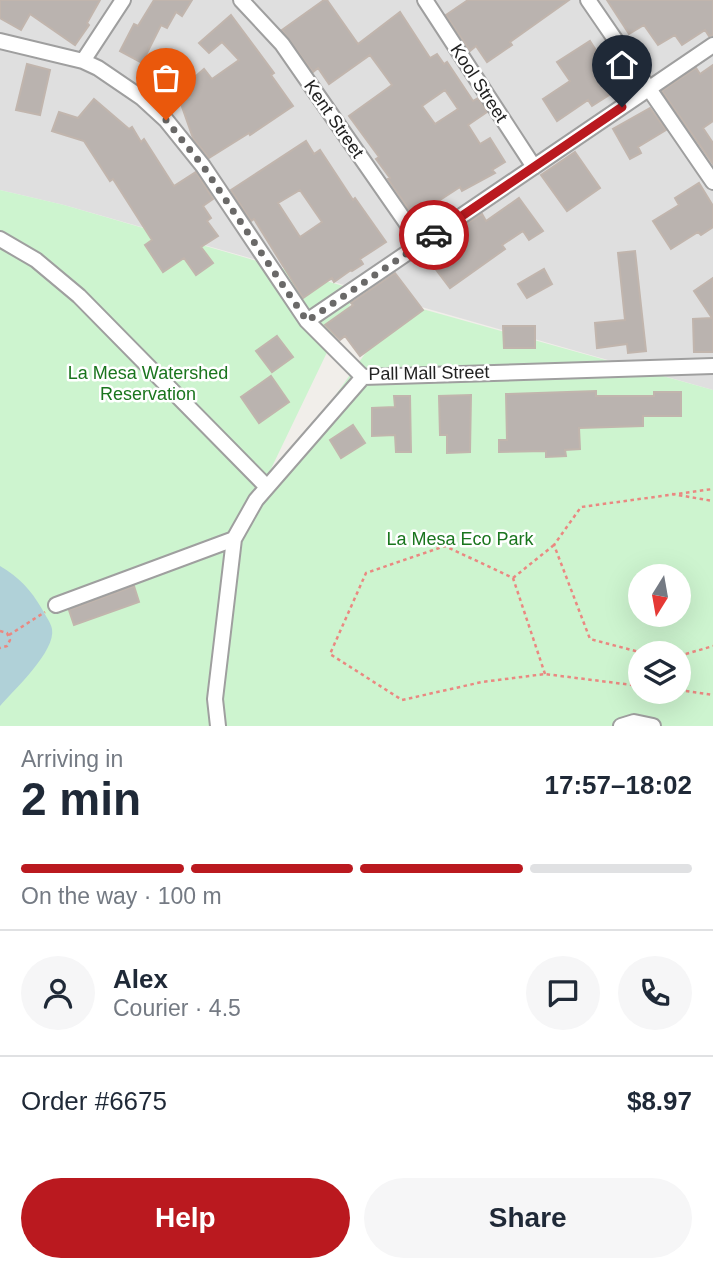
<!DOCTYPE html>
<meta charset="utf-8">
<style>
:root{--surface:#fff;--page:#f6f6f7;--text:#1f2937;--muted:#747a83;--line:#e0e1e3;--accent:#ba191f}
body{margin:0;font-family:Helvetica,sans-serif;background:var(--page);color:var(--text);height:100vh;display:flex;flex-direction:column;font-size:26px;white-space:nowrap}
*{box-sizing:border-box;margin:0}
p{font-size:23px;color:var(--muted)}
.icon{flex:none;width:38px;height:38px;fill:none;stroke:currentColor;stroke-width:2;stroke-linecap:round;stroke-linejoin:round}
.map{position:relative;height:726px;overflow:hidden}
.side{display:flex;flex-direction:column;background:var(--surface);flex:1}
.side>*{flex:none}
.needle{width:46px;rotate:191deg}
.buttons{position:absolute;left:628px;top:564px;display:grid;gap:14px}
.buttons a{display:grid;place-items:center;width:63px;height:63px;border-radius:50%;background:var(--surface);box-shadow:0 7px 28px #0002;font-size:35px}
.pin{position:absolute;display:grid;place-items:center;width:60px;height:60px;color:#fff;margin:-72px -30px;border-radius:50% 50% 50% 0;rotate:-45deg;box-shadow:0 0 7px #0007}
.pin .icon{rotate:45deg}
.courier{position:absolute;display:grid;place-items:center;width:70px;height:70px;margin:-35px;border:5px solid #ba191f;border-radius:50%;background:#fff;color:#222;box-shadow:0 2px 9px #0007}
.headline em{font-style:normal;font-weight:700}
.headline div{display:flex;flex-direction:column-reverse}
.headline{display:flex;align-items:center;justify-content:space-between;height:119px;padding:0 21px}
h1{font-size:46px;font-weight:700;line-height:52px}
.bar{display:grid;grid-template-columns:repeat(4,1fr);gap:10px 7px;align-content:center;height:84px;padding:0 21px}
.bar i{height:9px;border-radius:5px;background:var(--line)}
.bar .selected{background:var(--accent)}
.bar p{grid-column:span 4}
.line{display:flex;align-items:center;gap:18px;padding:0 21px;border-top:2px solid var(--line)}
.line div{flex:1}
.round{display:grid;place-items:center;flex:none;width:74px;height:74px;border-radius:37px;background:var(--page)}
.action{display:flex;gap:14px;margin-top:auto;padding:14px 21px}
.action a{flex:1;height:80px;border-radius:42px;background:var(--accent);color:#fff;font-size:28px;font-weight:700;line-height:80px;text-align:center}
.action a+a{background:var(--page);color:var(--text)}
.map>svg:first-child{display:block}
.residential{fill:#dfdfdf}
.park{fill:#cdf4cf;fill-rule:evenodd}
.water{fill:#b0d1d8}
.building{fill:#bab3af;stroke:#c1b5ad;stroke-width:2;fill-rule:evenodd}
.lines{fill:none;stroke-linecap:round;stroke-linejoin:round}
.minor-casing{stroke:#9f9f9f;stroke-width:18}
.path{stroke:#ea8881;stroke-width:2.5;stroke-dasharray:3.5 3.5;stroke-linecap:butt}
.minor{stroke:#fff;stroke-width:14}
.done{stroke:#6a6968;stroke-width:7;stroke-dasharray:0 12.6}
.route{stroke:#ba191f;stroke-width:9}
.labels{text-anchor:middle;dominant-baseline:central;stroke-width:5;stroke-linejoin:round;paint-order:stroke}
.street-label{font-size:18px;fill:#222;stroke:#fff}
.park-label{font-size:18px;fill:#1a751e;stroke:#fff}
</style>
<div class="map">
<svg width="713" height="726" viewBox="0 0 713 726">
<rect width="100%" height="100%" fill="#f1eeea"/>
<path class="residential" d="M 0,0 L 713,0 L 713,390 L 64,205 L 0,190 Z"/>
<path class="park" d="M 0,190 L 64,205 L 357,290 L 269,473 L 255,496 L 247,520 L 401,303 L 713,390 L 713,726 L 0,726 ZM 640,576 L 679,576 L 679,614 L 640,614 ZM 640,653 L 679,653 L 679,691 L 640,691 Z"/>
<path class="water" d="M 0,566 C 19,577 31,590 42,609 C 45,615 51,623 52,629 C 56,651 14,690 0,706 Z"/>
<path class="building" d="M 0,0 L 100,0 L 87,23 L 89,25 L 75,45 L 30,14 L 21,30 L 0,18 Z
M 154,0 L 192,0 L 182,16 L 176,12 L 167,28 L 161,25 L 142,63 L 120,51 L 134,24 L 138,26 Z
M 324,0 L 327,0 L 358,44 L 400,12 L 430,58 L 437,54 L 444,64 L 447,62 L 473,101 L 478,98 L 487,112 L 468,125 L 480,144 L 490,138 L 505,162 L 492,170 L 495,173 L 462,191 L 460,187 L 414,217 L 388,179 L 390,178 L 376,159 L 379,157 L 349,116 L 392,85 L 370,55 L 329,84 L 318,68 L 313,72 L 282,30 ZM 445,90 L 458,109 L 435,124 L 422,106 Z
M 468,0 L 569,0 L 510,42 L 512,45 L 487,62 L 476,46 L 470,51 L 446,15 Z
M 607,0 L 713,0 L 713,35 L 709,36 L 705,30 L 682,45 L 675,35 L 658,45 L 644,25 L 629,34 Z
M 231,15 L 274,73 L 271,75 L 293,106 L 250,135 L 249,133 L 209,158 L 193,138 L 180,101 L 190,97 L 182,88 L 204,69 L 212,79 L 239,60 L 222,42 L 209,53 L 199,43 Z
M 590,41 L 612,75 L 617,72 L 625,85 L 592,106 L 588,100 L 557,121 L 543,99 L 570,81 L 557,62 Z
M 27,64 L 50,70 L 40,115 L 16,110 Z
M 713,65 L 713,121 L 703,128 L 713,143 L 713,164 L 662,91 L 696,68 L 700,74 Z
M 94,99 L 129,129 L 132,127 L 141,142 L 144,139 L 174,186 L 196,172 L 213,199 L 203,206 L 211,218 L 207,221 L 218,236 L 201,247 L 213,263 L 196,275 L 184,258 L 163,272 L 145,245 L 152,240 L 113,179 L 110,181 L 84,141 L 52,131 L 59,112 L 78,118 Z
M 650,108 L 666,130 L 638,147 L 641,153 L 630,159 L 613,129 Z
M 306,141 L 314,154 L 320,150 L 353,200 L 355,198 L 386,242 L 360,259 L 363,264 L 352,271 L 351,270 L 334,282 L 332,278 L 303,298 L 254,219 L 251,221 L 231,190 ZM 300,190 L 322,222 L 300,237 L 278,203 Z
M 575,152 L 600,188 L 567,211 L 541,175 Z
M 699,183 L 713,206 L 713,227 L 701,235 L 698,232 L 671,249 L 653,221 L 679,205 L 675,198 Z
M 519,198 L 543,231 L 529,240 L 523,231 L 502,245 L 505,249 L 450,288 L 428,259 L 456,239 L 453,234 L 468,223 L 482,214 L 486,221 Z
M 635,251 L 646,351 L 628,353 L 627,344 L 597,348 L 595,323 L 625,320 L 618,253 Z
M 544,269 L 552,284 L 527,298 L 518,284 Z
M 395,273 L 423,310 L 360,356 L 345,336 L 340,340 L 325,325 L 353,305 L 351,303 Z
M 713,278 L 713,352 L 694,352 L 693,319 L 712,318 L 694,291 Z
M 503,326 L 535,326 L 535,348 L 504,348 Z
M 277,336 L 293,357 L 272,372 L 256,351 Z
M 271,376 L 289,402 L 259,423 L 241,397 Z
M 596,391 L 596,396 L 654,396 L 654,392 L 681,392 L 681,416 L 643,416 L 643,426 L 579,428 L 580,449 L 565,450 L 566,456 L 546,457 L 546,451 L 499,452 L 499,440 L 507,440 L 506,394 Z
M 471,395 L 470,452 L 447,453 L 447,435 L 440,435 L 439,396 Z
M 394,396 L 410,396 L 411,452 L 396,452 L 395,435 L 372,436 L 372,408 L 395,407 Z
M 353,425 L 365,443 L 341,458 L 330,440 Z
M 134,586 L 139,602 L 74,625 L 69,610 Z"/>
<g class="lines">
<g class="minor-casing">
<path id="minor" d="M 241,0 L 282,44 L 421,244
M 425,0 L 534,167
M 588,0 L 713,182
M 0,41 L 83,61 L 98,68 L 142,98 L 166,120 L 203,166 L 307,321 L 363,377 L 713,366
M 83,61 L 123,0
M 0,239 L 36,260 L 79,296 L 267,487
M 307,321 L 713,45
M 56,605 L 234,539
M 218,726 L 215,699 L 234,539 L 256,500 L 363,377
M 621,726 L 634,722 L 653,726"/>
</g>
<path class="path" d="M 672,494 L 713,501
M 513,578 L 554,545
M 0,631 L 7,633 L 10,640 L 7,646 L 0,648
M 9,635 L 45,612
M 643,653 L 590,639 L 554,545 L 581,507 L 713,489
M 679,656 L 713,646
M 545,674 L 513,578 L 445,546 L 366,573 L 330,654 L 402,700 L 482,682 L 545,674 L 640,686
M 679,690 L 713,695"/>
<use href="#minor" class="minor"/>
</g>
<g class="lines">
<path class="done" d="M 166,120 L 203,166 L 307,321 L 434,235"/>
<path class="route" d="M 434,235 L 622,107"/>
</g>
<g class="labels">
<g class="street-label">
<text transform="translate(479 83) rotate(57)">Kool Street</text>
<text transform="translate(334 119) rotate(55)">Kent Street</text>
<text transform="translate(429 373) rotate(-1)">Pall Mall Street</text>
</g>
<g class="park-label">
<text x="148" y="373">La Mesa Watershed<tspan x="148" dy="21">Reservation</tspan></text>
<text x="460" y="539">La Mesa Eco Park</text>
</g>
</g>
</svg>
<div class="buttons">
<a><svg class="needle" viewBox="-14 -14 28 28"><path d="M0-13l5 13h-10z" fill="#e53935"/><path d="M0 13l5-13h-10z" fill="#747a83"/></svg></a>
<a><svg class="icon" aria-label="layers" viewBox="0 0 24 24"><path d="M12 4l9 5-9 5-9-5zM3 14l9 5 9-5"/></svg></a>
</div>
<div class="pin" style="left:166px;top:120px;background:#ea580c"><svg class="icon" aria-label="bag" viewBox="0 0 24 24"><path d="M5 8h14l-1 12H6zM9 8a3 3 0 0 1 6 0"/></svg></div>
<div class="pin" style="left:622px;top:107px;background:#1f2937"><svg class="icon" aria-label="home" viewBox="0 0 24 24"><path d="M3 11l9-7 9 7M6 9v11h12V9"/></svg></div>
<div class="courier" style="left:434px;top:235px"><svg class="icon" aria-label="car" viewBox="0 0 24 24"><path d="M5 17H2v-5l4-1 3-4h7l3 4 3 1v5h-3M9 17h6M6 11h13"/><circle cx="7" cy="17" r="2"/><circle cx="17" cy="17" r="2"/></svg></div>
</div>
<section class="side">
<div class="headline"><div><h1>2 min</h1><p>Arriving in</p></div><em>17:57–18:02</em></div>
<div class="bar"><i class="selected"></i><i class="selected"></i><i class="selected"></i><i></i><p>On the way · 100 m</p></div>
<div class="line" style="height:126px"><a class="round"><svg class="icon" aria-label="person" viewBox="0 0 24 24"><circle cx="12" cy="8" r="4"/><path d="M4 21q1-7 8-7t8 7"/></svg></a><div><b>Alex</b><p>Courier · 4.5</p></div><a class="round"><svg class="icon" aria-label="chat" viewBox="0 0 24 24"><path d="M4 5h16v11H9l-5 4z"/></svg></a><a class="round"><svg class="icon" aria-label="phone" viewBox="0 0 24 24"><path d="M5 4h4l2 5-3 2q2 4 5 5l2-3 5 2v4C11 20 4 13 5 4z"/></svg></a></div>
<div class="line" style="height:91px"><div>Order #6675</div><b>$8.97</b></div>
<div class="action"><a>Help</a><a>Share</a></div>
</section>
